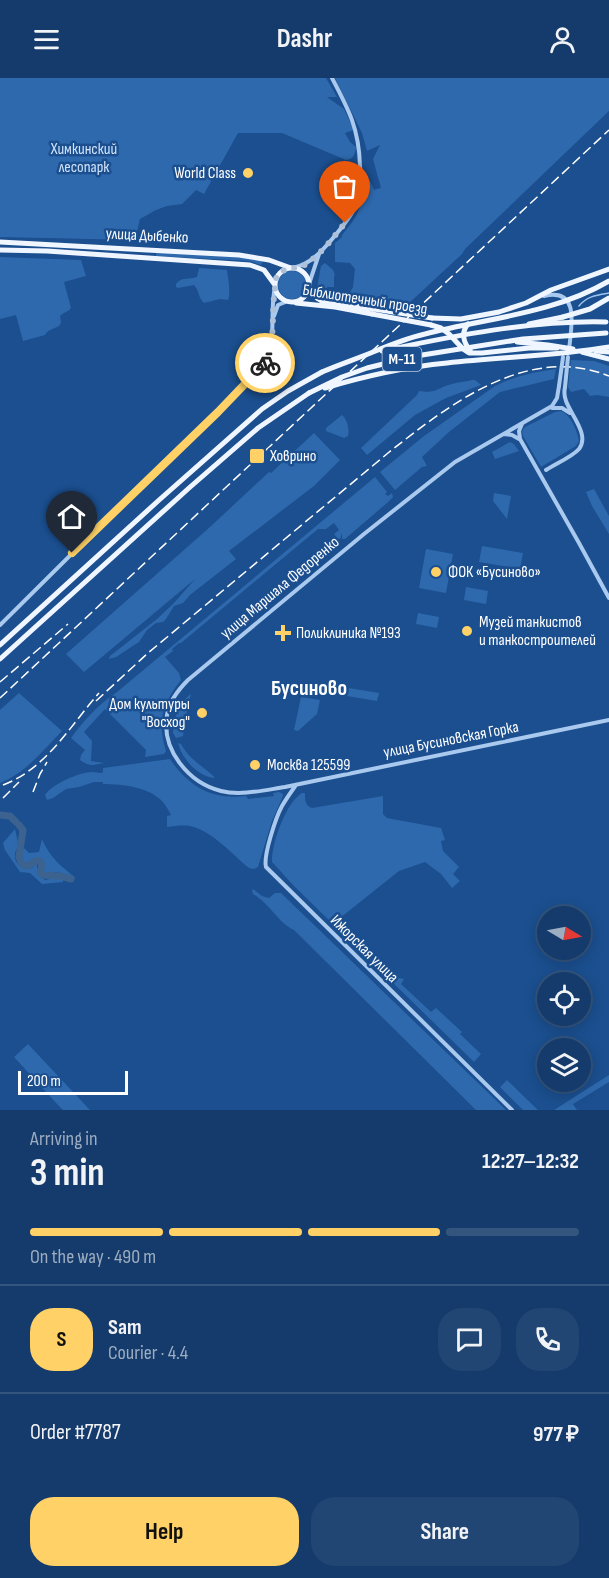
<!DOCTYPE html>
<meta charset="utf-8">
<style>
:root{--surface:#143b6b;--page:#214673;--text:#f1f3f6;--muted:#9dadc1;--line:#33557e;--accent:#ffd166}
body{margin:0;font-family:"Sofia Sans Condensed",sans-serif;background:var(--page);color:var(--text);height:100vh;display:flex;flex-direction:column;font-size:22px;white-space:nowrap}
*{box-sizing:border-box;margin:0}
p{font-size:20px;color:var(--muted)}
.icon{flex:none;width:33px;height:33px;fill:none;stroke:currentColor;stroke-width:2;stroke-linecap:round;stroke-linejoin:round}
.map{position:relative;height:1032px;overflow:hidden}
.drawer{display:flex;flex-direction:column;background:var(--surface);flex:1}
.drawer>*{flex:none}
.needle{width:39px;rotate:100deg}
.controls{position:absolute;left:537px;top:828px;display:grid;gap:12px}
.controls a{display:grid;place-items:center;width:54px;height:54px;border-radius:50%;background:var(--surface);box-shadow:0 3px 15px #0003,0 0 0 2px var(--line);font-size:30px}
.scale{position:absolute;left:18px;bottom:15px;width:110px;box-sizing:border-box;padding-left:6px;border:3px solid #fff;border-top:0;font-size:16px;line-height:21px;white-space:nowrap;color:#fff;-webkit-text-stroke:4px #1b4f8f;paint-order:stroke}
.pin{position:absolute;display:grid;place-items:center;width:51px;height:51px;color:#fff;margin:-62px -26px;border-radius:50% 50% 50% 0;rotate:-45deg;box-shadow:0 0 6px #0007}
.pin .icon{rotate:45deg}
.courier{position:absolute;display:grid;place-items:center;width:60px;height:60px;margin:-30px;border:4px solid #ffd166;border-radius:50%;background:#fff;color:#222;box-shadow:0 2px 8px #0007}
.head em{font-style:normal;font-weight:700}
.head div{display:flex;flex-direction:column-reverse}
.head{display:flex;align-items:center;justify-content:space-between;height:102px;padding:0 30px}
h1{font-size:39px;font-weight:700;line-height:45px}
.bar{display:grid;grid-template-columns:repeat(4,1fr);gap:9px 6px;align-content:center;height:72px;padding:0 30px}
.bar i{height:8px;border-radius:4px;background:var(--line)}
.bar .selected{background:var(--accent)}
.bar p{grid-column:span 4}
.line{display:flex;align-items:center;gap:15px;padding:0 30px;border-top:2px solid var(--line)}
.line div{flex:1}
.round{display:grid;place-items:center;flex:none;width:63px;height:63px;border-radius:24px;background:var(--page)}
.action{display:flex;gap:12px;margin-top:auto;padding:12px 30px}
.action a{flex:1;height:69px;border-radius:24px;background:var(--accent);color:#111;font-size:24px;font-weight:700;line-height:69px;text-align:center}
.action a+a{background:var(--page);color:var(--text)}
header{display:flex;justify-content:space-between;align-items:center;height:78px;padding:0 30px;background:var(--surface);font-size:27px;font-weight:700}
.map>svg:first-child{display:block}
.green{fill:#2e69ad}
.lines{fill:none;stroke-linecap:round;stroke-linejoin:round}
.stream{stroke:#9cc4f0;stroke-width:1.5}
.river{stroke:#3c6290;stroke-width:7}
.minor{stroke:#a9c9ee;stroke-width:4}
.major{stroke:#f0f6ff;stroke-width:5}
.rail{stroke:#fff;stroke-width:1.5;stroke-dasharray:10 4.5;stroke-linecap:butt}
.minor-bridge{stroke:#a9c9ee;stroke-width:4}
.major-bridge{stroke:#f0f6ff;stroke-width:5}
.done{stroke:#afc1d8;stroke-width:6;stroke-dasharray:0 10.8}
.route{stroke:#ffd166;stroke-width:8}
.poi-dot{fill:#ffd166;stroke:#1b4f8f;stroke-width:2}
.labels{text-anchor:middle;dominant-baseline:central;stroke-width:5;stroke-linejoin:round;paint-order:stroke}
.shield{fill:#1b4f8f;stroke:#bbcadd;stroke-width:1.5}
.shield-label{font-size:15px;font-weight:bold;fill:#fff}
.park-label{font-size:16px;fill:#cfe3fa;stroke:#1b4f8f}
.poi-label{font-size:16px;fill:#fff;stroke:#1b4f8f;text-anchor:start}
.street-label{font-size:16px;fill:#fff;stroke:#1b4f8f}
.district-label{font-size:22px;font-weight:bold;fill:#fff;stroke:#1b4f8f}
</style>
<header><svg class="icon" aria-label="menu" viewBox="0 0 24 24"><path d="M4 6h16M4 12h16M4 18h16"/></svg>Dashr<svg class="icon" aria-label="person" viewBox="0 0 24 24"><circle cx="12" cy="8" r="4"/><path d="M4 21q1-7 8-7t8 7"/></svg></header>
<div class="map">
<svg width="609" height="1032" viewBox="0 0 609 1032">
<rect width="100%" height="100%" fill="#1b4f8f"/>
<path class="green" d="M 0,0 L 326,0 L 337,19 L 327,19 L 344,31 L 354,52 L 345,55 L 350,64 L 356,69 C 355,76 354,81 346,82 L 282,55 L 238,55 L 204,116 L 196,112 L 182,126 L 167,128 L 156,132 L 140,141 L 135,162 L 0,159 Z
M 335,0 L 609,0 L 609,33 L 465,171 L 462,176 L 406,228 L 382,222 L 368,225 L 335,221 L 334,217 L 349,216 L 353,209 L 355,191 L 350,185 L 335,184 L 335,165 L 342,159 L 342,157 C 364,131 362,125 366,94 L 374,112 L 381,110 L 373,81 L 380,67 L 367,73 L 362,55 Z
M 156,174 L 248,180 L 263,183 L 261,187 L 250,183 L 156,178 Z
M 0,179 L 81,182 L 86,198 L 64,204 L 71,230 C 68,234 64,234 60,238 L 61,245 L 59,248 L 48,253 L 45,257 L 23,263 L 16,237 L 0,241 Z
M 325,185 L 333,192 L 335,197 L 334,198 L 334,209 L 327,209 L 326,212 L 321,212 L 321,210 L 317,210 L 321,188 Z
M 199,190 L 227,192 C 228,200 231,215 228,222 L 220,221 L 204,225 C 198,220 200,214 194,207 L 178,210 L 176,209 L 176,206 C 182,198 189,202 197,199 Z
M278 207a14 14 0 1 1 28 0a14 14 0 1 1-28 0Z
M 571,282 L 594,283 L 609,288 L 609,319 L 597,317 L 590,318 L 584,311 L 571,314 L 568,309 Z
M 556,291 L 554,301 L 500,314 L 449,354 L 422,379 L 427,388 L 422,389 L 395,412 L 380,394 L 424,358 L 495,308 C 515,298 534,294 556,291 Z
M 472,302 L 475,302 L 481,307 L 446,320 L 415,337 L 367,377 L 361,370 L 417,317 L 419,313 C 437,316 436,310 452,306 C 458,304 465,304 472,302 Z
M 561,333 C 571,337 577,353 579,363 L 576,368 L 541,389 L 523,358 L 522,353 L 525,349 L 555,334 Z
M 342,337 C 347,341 350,352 348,358 L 344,360 L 326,353 L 326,350 Z
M 314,355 L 340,382 L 314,408 L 229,473 L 236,481 L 190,517 L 183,525 L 174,528 L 166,541 L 163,544 L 156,545 L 147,552 L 139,564 L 116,579 L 109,581 L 110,578 L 157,541 L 174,525 L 195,501 L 84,594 L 66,576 L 210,449 L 269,394 L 271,395 Z
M 510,364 L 514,366 L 519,373 L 495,381 L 492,374 Z
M 375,399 L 387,414 L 385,416 L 388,418 L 392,415 L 393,419 L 387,425 L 345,461 L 342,461 L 342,455 L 340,461 L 338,461 L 334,456 L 339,452 L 334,445 L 326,451 L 318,451 L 181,565 L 179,565 L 172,571 L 173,573 L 165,579 L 179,595 L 181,602 C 162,626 157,644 166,673 L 164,676 L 145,679 L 146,672 L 105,631 L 84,654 L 92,663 L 91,683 L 104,685 C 94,687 89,689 80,682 L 81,677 L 85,672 L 71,660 C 84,642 99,626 117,614 Z
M 594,411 L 609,438 L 609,456 L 592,428 L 586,414 Z
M 494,415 L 511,418 L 507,441 L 493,423 Z
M 482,468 L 523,475 L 520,491 L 479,484 Z
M 426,471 L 453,476 L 446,515 L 419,510 Z
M 466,509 L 488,513 L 486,526 L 464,522 Z
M 418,535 L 439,539 L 437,550 L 416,546 Z
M 349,610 L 379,615 L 377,623 L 347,618 Z
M 19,615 L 62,653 C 43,672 26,695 0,705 L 0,632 Z
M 191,616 L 186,637 L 183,658 L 176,660 L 173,655 C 174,641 178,625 191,616 Z
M 301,619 L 320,622 L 317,636 L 298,653 L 294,652 Z
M 178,665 L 181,666 C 192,685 202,686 215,700 C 198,699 182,681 178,665 Z
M 170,681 C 189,709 212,722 246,718 L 248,721 L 274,718 L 273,715 L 279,714 L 283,716 L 283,718 L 272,743 L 258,789 L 254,791 L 249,790 C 233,777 211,752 190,748 C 183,747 174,748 167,749 L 167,738 L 171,737 C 169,733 166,728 163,724 C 149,709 123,706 103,706 L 103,704 L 94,704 L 79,709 L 66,711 L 53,720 L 47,722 L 45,717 C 52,706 80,694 92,694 C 95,694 98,695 101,695 L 103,694 L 103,690 Z
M 302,715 L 305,715 C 305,721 305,728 312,730 L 383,718 L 383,736 L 387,740 L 441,750 L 445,762 L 441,763 L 443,773 L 459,789 L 453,796 L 460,803 L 452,810 L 441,796 L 425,784 L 399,793 L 340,840 L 399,900 L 404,901 L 401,906 L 431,934 L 436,930 L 462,954 L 460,956 L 481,976 L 474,984 L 294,808 L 272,784 C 271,767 286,724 302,715 Z
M 15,751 C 16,756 18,762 18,767 C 18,770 15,773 15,776 C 14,787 23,792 32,790 L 35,786 L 37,787 L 37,794 L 45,802 L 59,799 L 63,802 L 63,804 L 42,806 L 30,795 L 20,794 L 5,772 L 3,765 Z
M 42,761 C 50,780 61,788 76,800 L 57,794 L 47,796 L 42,793 L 43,786 L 42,782 L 36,780 L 29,784 L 24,784 L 22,779 L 23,769 L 29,775 L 39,774 Z
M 253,811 L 262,818 L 269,820 L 275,815 L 281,815 L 506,1032 L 476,1032 L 294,852 C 279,846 270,826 253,816 L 252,812 Z
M 28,966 L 90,1032 L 63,1032 L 57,1026 L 14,979 Z
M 609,997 L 609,1004 L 573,1026 L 577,1032 L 554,1032 Z
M 507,1002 L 538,1032 L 523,1032 L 500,1009 Z"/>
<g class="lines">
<path class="stream" d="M 579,228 C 587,218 597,217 609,215"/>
<path class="river" d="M 0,737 L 10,738 L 16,744
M 19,747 L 23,752 L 19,779 L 21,785 C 28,791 30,786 36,783 L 40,783 L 42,787 L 40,794 L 42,797 L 60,798 L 71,801"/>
<path class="minor" d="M 293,190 C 311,186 322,173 333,160 C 342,149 352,138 357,125 C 361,113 361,100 360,88 C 359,51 349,32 332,0
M 309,206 L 319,176
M 544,218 C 581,209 571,250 569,272
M 274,238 L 278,227 L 288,223
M 559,308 L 557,320 L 552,328 L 455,384 L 364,456 L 188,602 C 178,612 169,624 167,637 C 161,672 189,705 221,713 C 241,718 265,712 285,709 L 609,642
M 552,330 L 562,330 L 570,335
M 522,346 L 519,353 L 520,361 L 579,465 L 609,520
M 504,356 L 512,357 L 519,361
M 546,392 C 555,386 572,379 579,371 C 590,357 571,337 566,323 C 564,318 564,314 565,309
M 0,547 L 124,424 L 213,339 L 263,288 C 278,266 269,234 275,209
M 296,707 C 291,714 286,721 282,728 C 276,739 263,778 266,789 L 512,1032"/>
<path class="major" d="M 0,164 L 239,177 L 269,182 L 291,190
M 0,172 L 47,173 L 250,187 L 264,192 L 275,207
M275 207a17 17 0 1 1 34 0a17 17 0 1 1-34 0Z
M 309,209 L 317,220 L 322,223 L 374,231
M 296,225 L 335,229 L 372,236
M 432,240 L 461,241 L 499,234 L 526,225 L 551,212 L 609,191
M 468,246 C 461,254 463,264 470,272
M 529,246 L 563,239
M 431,247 L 441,250 L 449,256 L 463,271 L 469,275 L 482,275 L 529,270 L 557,270
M 596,273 L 609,274
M 0,567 L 158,423 L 262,331 L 288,313 L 322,294
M 0,581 L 189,410 L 258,350 L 309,315"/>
<path class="rail" d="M 0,604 L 68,546
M 0,620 L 609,52
M 96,623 L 148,575 L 388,375 C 449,327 527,265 609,298
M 3,707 C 46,691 70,648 99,615
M 33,714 L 40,696 L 47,684
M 3,720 L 19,704"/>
<path class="minor-bridge" d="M 559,308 L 563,279
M 565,309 L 568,279"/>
<path class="major-bridge" d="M 374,231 L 432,240
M 372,236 L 431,247
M 563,239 L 590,231 L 609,220
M 517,264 L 548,267 L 573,271
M 382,273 C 453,258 532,242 606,244
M 582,274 L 609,281
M 322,294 C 338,287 356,281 373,274 C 390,267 407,260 425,256 C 487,240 553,236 609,203
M 325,310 C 365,298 406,289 447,285 C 501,279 556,278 609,269
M 309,315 L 342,299 L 367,290 L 416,278 L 523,261 L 606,255"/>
</g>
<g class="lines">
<path class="done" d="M 265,285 C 276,267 271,233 275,212 C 275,207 275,203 277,198 C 284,188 297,192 306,186 C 322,175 333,160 345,145"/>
<path class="route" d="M 72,475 L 218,334 L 265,285"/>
</g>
<g class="poi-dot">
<circle cx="248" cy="95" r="6"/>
<rect x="249" y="370" width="16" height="16" rx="3"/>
<circle cx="436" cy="494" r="6"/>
<circle cx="467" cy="553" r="6"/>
<path d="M280 546h6v6h6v6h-6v6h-6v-6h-6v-6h6z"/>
<circle cx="202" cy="635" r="6"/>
<circle cx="255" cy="687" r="6"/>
</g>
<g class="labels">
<rect class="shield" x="382.5" y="269" width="39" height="24" rx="4.5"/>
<g class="shield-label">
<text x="402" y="281">М-11</text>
</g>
<g class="park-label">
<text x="84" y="71">Химкинский<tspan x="84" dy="18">лесопарк</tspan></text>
</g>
<g class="poi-label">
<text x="236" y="95" text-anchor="end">World Class</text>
<text x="270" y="378">Ховрино</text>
<text x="448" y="494">ФОК «Бусиново»</text>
<text x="479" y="544">Музей танкистов<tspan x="479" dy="18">и танкостроителей</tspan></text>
<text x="296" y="555">Поликлиника №193</text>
<text x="190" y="626" text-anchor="end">Дом культуры<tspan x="190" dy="18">"Восход"</tspan></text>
<text x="267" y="687">Москва 125599</text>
</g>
<g class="street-label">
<text transform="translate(147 158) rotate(3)">улица Дыбенко</text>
<text transform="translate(365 222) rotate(9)">Библиотечный проезд</text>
<text transform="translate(280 510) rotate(-40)">улица Маршала Федоренко</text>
<text transform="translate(451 662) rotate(-11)">улица Бусиновская Горка</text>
<text transform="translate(364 871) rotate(45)">Ижорская улица</text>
</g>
<g class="district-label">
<text x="309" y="610">Бусиново</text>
</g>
</g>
</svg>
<div class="controls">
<a><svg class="needle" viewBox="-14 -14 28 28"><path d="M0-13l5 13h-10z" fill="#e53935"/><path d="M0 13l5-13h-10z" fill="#9dadc1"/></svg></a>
<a><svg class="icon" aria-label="locate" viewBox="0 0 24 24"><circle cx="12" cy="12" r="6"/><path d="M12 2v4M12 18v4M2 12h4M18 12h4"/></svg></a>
<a><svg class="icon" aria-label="layers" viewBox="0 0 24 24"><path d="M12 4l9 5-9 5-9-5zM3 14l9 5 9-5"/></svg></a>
</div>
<div class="scale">200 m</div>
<div class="pin" style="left:345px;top:145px;background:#ea580c"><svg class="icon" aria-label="bag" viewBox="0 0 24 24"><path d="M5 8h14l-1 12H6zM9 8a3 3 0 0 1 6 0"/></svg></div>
<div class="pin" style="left:72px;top:475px;background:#1f2937"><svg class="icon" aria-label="home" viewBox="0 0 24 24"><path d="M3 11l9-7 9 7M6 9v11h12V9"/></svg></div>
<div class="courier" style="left:265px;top:285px"><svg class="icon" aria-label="bike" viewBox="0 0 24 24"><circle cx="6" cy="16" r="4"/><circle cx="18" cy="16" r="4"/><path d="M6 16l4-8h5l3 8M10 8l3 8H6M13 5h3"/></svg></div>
</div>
<section class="drawer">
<div class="head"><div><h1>3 min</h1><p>Arriving in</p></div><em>12:27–12:32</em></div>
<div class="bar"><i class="selected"></i><i class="selected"></i><i class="selected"></i><i></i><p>On the way · 490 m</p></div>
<div class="line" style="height:108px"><b class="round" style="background:var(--accent);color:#111">S</b><div><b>Sam</b><p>Courier · 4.4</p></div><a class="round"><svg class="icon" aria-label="chat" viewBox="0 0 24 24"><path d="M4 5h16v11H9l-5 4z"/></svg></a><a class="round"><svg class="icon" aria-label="phone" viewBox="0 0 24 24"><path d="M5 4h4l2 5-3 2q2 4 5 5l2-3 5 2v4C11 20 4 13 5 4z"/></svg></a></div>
<div class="line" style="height:78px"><div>Order #7787</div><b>977 ₽</b></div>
<div class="action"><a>Help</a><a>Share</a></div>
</section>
